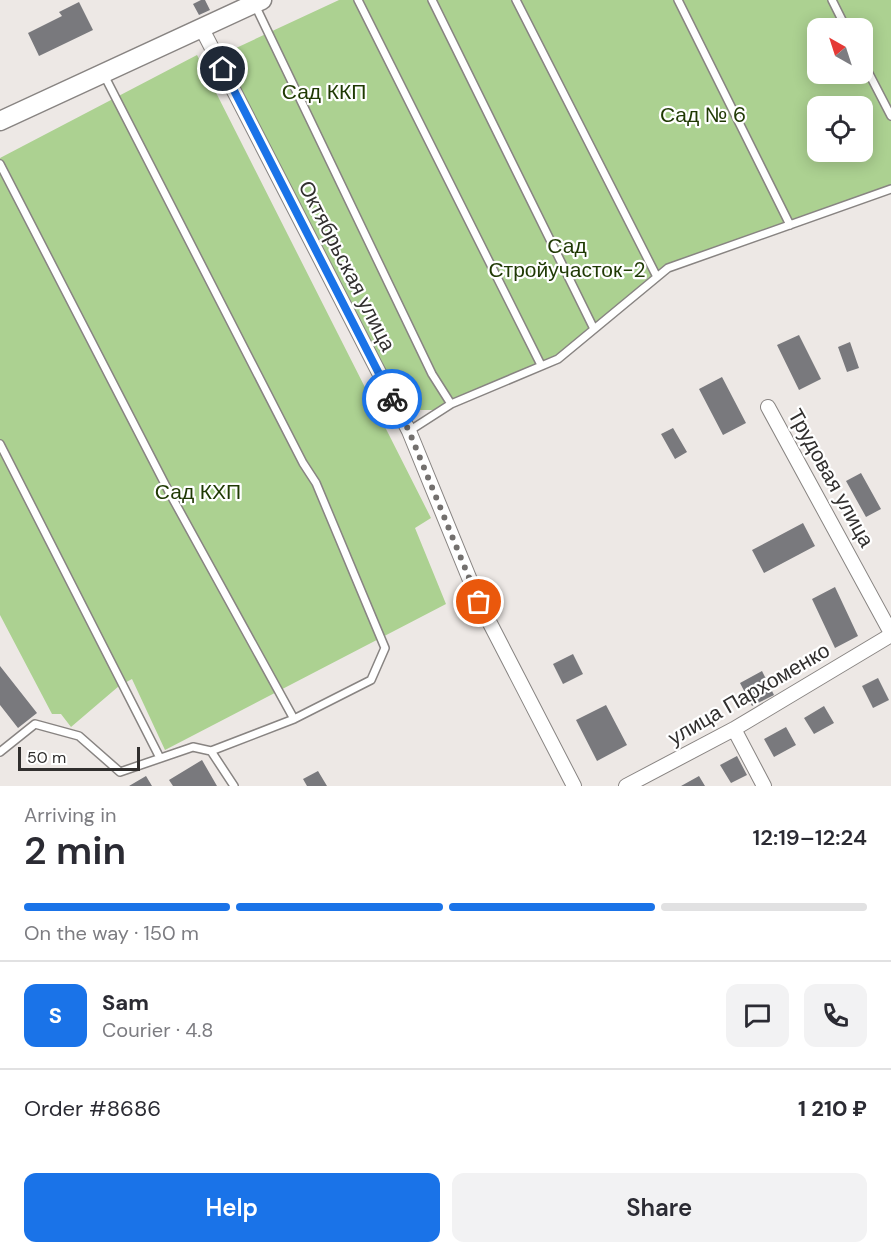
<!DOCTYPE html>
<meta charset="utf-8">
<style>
:root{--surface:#fff;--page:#f2f2f3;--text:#2b2b33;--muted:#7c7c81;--line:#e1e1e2;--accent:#1a73e8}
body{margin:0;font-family:"DM Sans",sans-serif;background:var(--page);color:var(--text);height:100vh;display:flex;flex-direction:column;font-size:22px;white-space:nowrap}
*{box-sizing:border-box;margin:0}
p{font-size:20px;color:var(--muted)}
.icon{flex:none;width:33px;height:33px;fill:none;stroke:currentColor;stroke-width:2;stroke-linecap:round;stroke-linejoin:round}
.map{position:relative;height:786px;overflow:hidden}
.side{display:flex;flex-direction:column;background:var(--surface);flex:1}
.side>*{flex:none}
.needle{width:39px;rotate:321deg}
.tools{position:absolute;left:807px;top:18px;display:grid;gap:12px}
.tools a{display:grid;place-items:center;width:66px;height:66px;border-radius:12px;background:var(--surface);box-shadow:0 3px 15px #0003;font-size:30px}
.scale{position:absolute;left:18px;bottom:15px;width:122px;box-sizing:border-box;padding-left:6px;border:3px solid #312f2e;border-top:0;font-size:16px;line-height:21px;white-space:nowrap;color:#312f2e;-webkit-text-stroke:4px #fff;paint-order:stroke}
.pin{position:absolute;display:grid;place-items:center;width:51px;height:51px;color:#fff;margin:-26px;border:3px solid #fff;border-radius:50%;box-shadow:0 2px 6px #0007}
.courier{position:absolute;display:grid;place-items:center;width:60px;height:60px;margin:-30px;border:4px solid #1a73e8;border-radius:50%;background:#fff;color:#222;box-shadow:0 2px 8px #0007}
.head em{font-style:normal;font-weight:600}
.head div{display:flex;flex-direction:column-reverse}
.head{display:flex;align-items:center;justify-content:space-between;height:102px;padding:0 24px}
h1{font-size:39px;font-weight:600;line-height:45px}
.bar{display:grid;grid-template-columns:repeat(4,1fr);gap:9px 6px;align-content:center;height:72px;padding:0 24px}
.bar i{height:8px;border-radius:4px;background:var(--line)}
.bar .active{background:var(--accent)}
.bar p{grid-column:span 4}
.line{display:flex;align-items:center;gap:15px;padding:0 24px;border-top:2px solid var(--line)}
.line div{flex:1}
.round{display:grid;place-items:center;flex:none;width:63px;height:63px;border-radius:12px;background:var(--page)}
.primary-button{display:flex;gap:12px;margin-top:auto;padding:12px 24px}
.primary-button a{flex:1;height:69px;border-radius:12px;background:var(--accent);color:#fff;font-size:24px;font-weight:600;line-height:69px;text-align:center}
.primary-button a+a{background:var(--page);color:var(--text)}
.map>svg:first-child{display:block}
.green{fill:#acd191;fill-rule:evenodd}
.building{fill:#79797d}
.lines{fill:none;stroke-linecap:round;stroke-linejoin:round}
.service-casing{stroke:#888482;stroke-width:10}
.minor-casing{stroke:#888482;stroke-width:16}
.tertiary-casing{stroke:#888482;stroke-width:21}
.service{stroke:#fff;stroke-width:7}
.minor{stroke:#fff;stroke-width:14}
.tertiary{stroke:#fff;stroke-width:18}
.done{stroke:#73706e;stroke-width:6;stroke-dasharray:0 10.8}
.route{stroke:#1a73e8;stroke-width:8}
.labels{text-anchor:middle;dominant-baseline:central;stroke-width:4.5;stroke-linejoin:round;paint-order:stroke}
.park-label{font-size:21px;fill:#1f3903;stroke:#fff}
.street-label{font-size:21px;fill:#312f2e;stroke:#fff}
</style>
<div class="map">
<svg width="891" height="786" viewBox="0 0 891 786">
<rect width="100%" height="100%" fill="#ede8e5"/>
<path class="green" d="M 339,0 L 891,0 L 891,186 L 657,277 L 558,359 L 433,410 L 406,410 L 221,55 ZM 818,28 L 862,28 L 862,74 L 818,74 ZM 818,106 L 862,106 L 862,152 L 818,152 Z
M 197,55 L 431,518 L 415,528 L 446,604 L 165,750 L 132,679 L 119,686 L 71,727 L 61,714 L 52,714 L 0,615 L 0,158 Z"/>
<path class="building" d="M 201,0 L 205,0 L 210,10 L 199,15 L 193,4 Z
M 79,2 L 93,30 L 39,56 L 28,33 L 62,16 L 59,12 Z
M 799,335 L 821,379 L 799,390 L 777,345 Z
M 850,342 L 859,368 L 847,372 L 838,347 Z
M 722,377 L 746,423 L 723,435 L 699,389 Z
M 673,428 L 687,452 L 675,459 L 661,434 Z
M 861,473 L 881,509 L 866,517 L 846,481 Z
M 803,523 L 815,546 L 764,573 L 752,550 Z
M 835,587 L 858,636 L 835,648 L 812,599 Z
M 573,654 L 583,674 L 563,684 L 553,664 Z
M 0,666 L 37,713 L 18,728 L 0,705 Z
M 762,671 L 774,695 L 752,706 L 740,683 Z
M 878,678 L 889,700 L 873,708 L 862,686 Z
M 606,705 L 627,745 L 597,761 L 576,720 Z
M 824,706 L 834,723 L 814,734 L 804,718 Z
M 786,727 L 796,745 L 774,757 L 764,739 Z
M 737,756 L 747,775 L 731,783 L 720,765 Z
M 202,760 L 217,786 L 173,786 L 169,780 Z
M 318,771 L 327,786 L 307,786 L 303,779 Z
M 146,776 L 152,786 L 129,786 Z
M 699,776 L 705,786 L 681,786 Z"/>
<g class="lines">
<g class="service-casing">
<path id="service" d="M 358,0 L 541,365
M 432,0 L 594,329
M 516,0 L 657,277
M 678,0 L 790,225
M 832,0 L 846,28
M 255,5 L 432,374 L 451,404
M 862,60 L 891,116
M 103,73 L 303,463 L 316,483 L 385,648 L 371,680 L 294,719
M 0,164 L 168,490 L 294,719 L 211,751
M 409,431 L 451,404 L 558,359 L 668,268 L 891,189
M 0,444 L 160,758
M 0,752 L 35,724 L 79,736 L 120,772 L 193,747 L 211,751 L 234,786"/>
</g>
<g class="minor-casing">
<path id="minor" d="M 201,27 L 409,431 L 479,602 L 574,786
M 768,407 L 891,633
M 734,729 L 764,786
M 626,786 L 734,729 L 891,635"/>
</g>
<g class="tertiary-casing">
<path id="tertiary" d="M 0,121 L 262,0"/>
</g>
<use href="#service" class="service"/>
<use href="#minor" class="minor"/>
<use href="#tertiary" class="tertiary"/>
</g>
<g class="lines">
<path class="done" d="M 392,399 L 409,431 L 479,602"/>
<path class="route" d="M 223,69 L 392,399"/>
</g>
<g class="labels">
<g class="park-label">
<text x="324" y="92">Сад ККП</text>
<text x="703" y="115">Сад № 6</text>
<text x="567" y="246">Сад<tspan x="567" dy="24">Стройучасток-2</tspan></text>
<text x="198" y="492">Сад КХП</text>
</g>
<g class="street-label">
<text transform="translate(347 266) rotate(63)">Октябрьская улица</text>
<text transform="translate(831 478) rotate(61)">Трудовая улица</text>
<text transform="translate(749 694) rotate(-30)">улица Пархоменко</text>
</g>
</g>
</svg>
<div class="tools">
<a><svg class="needle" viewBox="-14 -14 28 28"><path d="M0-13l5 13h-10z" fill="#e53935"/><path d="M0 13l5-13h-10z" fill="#7c7c81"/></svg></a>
<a><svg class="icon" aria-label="locate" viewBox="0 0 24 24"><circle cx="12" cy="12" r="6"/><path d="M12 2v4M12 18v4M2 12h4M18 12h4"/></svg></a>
</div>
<div class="scale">50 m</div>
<div class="pin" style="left:479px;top:602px;background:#ea580c"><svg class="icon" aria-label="bag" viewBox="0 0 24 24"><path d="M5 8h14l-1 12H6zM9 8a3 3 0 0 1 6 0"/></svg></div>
<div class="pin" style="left:223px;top:69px;background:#1f2937"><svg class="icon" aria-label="home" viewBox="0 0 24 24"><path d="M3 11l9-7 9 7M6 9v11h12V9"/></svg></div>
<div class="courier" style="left:392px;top:399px"><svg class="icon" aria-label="bike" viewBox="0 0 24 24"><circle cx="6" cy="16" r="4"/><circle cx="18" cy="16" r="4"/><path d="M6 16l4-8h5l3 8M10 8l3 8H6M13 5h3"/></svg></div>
</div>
<section class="side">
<div class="head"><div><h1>2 min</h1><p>Arriving in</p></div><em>12:19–12:24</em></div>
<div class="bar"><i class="active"></i><i class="active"></i><i class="active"></i><i></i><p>On the way · 150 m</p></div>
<div class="line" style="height:108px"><b class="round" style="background:var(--accent);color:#fff">S</b><div><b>Sam</b><p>Courier · 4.8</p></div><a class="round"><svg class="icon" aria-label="chat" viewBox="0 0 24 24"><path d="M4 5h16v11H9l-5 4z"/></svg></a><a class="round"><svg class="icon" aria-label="phone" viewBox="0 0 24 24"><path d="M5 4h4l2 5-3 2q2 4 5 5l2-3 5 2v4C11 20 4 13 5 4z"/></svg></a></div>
<div class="line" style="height:78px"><div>Order #8686</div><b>1 210 ₽</b></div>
<div class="primary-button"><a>Help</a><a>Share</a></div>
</section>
